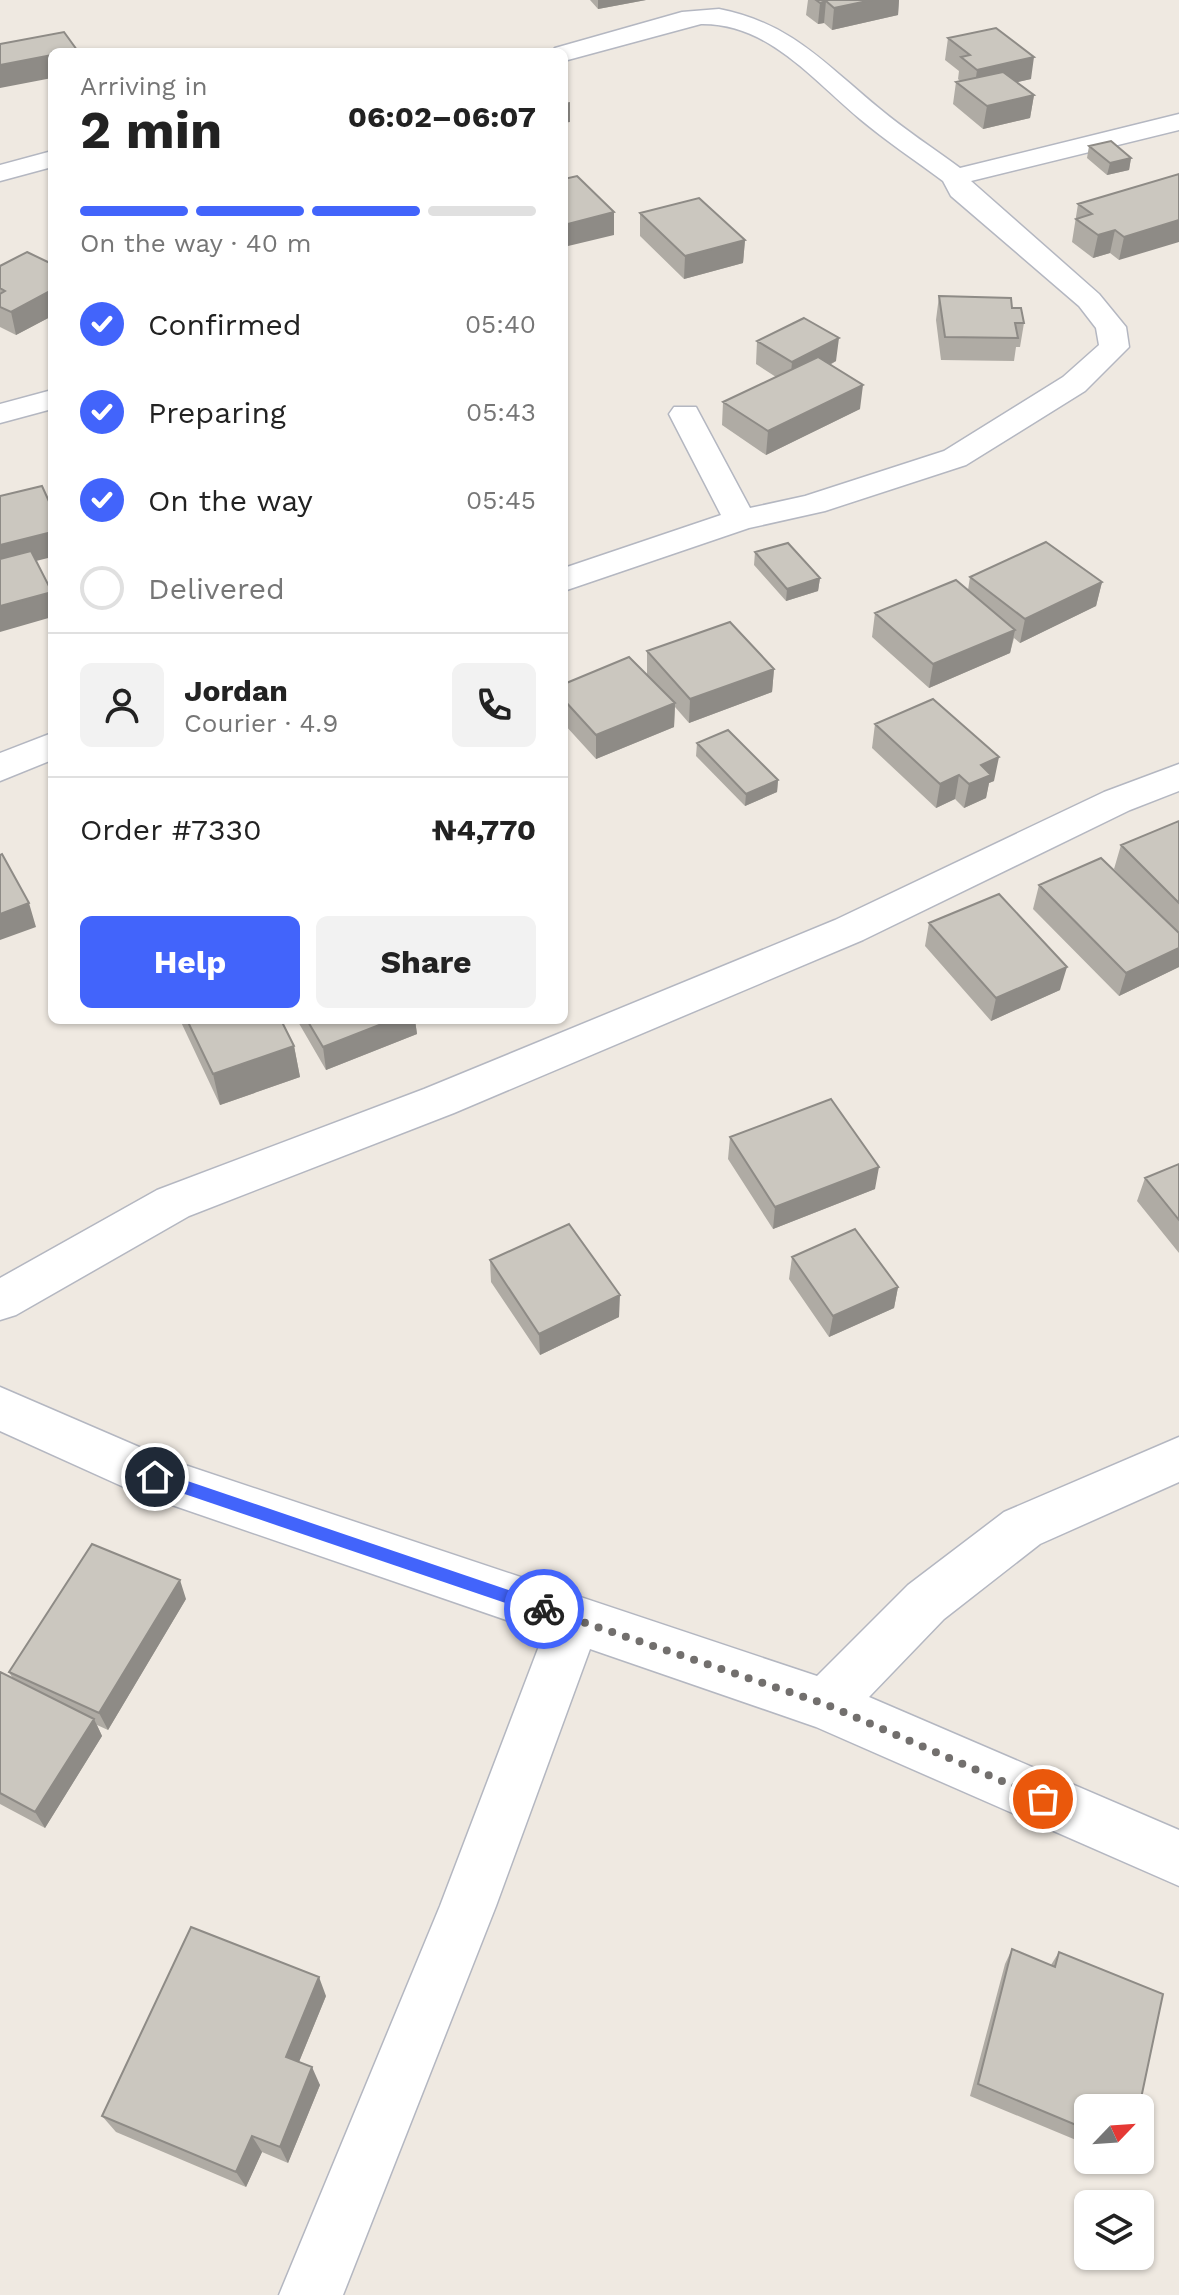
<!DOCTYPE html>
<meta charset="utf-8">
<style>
:root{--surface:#fff;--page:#f2f2f2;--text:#222;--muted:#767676;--line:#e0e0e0;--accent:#4264fb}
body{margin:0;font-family:"Work Sans",sans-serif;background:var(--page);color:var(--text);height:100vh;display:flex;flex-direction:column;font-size:30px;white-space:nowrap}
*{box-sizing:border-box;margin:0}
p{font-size:26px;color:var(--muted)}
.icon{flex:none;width:44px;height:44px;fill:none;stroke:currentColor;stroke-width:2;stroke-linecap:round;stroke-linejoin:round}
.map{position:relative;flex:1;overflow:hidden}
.panel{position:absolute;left:48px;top:48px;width:520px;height:976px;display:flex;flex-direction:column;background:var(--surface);border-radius:12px;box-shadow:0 2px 6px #0004}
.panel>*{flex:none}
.needle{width:52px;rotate:65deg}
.fabs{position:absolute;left:1074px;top:2094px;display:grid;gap:16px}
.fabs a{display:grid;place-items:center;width:80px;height:80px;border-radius:12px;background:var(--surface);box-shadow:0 2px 6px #0004;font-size:40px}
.pin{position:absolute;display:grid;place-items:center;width:68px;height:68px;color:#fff;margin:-34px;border:4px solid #fff;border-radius:50%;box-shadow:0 2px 8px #0007}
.courier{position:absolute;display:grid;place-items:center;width:80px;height:80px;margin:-40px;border:6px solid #4264fb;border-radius:50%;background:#fff;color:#222;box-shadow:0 2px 10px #0007}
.summary em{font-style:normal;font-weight:700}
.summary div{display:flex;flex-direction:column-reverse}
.summary{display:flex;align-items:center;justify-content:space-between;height:136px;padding:0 32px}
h1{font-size:52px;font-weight:700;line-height:60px}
.bar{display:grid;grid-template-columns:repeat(4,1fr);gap:12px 8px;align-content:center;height:96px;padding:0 32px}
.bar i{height:10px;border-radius:6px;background:var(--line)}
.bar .current{background:var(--accent)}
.bar p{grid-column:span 4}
.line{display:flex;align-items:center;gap:20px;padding:0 32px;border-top:2px solid var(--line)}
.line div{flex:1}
.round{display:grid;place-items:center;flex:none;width:84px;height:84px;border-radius:12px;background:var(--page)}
ol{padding:0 32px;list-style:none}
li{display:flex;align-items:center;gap:24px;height:88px}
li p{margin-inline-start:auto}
li .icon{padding:8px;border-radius:50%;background:var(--accent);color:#fff;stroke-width:4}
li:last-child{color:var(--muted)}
li i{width:44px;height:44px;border:4px solid var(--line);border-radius:50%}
.button{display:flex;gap:16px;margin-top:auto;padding:16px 32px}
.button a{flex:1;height:92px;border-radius:12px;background:var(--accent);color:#fff;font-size:32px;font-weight:700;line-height:92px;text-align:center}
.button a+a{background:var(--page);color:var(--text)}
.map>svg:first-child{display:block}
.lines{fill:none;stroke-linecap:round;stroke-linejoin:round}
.minor-casing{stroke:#b4b7c1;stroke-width:3}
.minor{fill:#fff;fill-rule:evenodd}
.wall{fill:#afaba4}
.shaded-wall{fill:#8e8b86}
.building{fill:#cbc7bf;stroke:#8e8b86;stroke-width:2}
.route{fill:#4264fb}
.done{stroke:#726f6d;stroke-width:8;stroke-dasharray:0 14.4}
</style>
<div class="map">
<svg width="1179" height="2295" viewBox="0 0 1179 2295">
<rect width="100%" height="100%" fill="#efe9e1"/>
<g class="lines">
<g class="minor-casing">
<path id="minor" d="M 719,9 C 791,23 825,64 880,109 C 905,130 933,148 960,168 L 1179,114 L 1179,130 L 971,181 L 1099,294 L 1126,327 L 1129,347 L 1085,391 L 966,465 L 825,511 L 749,528 L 564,591 L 564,568 L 721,515 L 669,414 L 674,407 L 696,407 L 750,508 L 805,496 L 944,451 L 1063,377 L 1099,345 L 1096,328 L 1079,306 L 951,196 L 943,181 C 915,160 886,141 860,119 C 812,79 768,23 701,24 L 564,61 L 564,52 L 552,52 L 555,48 L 682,12 Z
M 52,151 L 52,167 L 0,181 L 0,165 Z
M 52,390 L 52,409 L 0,423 L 0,404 Z
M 52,733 L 52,760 L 0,781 L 0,753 Z
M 1179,764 L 1179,791 L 1130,810 L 863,940 L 454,1113 L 189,1216 L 16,1315 L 0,1320 L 0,1278 L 157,1190 L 424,1089 L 835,920 L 1104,792 Z
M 0,1387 L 167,1459 L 817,1676 L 908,1585 L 1004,1512 L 1179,1437 L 1179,1482 L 1040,1544 L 944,1619 L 869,1697 L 1179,1830 L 1179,1886 L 816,1727 L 590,1649 L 496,1906 L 343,2295 L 279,2295 L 440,1906 L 544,1633 L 137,1493 L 0,1431 Z"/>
</g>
<use href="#minor" class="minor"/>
</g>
<path class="wall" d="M 590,0 L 646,0 L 598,9 Z
M 808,0 L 899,0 L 898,15 L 832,30 L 824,23 L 818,24 L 806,15 Z
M 948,38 L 1031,79 L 1017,82 L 1034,95 L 1030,118 L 983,129 L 953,104 L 956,82 L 960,81 L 958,79 L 959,71 L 945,60 Z
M 1089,146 L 1131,158 L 1129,170 L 1107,175 L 1087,158 Z
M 1179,174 L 1119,260 L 1110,253 L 1093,258 L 1072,242 L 1078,204 Z
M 640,213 L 745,240 L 743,263 L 684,279 L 640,236 Z
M 52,264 L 52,316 L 16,335 L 0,327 L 0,266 Z
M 939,296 L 1012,308 L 1024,323 L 1020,347 L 1016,347 L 1014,361 L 941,360 L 936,320 Z
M 757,341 L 836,361 L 830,365 L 860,409 L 766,455 L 722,425 L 723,402 L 776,377 L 756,364 Z
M 755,552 L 820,578 L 818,591 L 786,601 L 754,565 Z
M 970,577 L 1102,582 L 1096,606 L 1020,643 L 1014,638 L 1010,653 L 929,688 L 872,637 L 875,613 L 968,590 Z
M 647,651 L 774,669 L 772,692 L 689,723 L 675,707 L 674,727 L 596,759 L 564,724 L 564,684 L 647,675 Z
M 875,724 L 994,781 L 989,783 L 986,798 L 964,808 L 955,799 L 936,808 L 872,748 Z
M 697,743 L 778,780 L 777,792 L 745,806 L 696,756 Z
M 1179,821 L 1179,967 L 1119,996 L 1033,909 L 1039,885 L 1164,919 L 1114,869 L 1121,845 Z
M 929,923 L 1060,990 L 991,1021 L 925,946 Z
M 180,1020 L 281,1020 L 294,1046 L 300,1077 L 220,1105 Z
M 297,1020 L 415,1020 L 417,1034 L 326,1070 Z
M 730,1137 L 875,1189 L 773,1229 L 728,1159 Z
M 1179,1164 L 1179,1253 L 1137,1201 L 1145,1178 Z
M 792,1257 L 898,1287 L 894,1308 L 829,1337 L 789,1279 Z
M 490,1260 L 619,1317 L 540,1355 L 491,1282 Z
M 186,1599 L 108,1730 L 97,1725 L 102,1736 L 45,1828 L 0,1804 L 0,1672 L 13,1679 L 9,1672 Z
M 1012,1949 L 1051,1965 L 1059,1952 L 1088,2108 L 1088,2145 L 970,2096 L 1005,1964 Z
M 326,1996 L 299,2062 L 320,2085 L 288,2163 L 262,2152 L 246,2187 L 116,2132 L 102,2116 Z"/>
<path class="shaded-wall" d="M 598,0 L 646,0 L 598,9 Z
M 872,0 L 899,0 L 898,15 L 832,30 L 834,8 Z
M 826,1 L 824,23 L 818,24 L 820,3 Z
M 52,55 L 52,78 L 0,88 L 0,65 Z
M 1034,57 L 1031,79 L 974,92 L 977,70 Z
M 1034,95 L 1030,118 L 983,129 L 987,106 Z
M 570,102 L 570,122 L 564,123 L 564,103 Z
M 1131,158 L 1129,170 L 1107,175 L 1110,163 Z
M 614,212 L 614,235 L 564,247 L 564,225 Z
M 1179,220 L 1179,242 L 1119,260 L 1124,237 Z
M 1115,230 L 1110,253 L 1093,258 L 1098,235 Z
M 745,240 L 743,263 L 684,279 L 685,256 Z
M 52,290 L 52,316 L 16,335 L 11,312 Z
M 839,338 L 836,361 L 790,385 L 792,362 Z
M 863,385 L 860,409 L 766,455 L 768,431 Z
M 52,532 L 52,557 L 0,570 L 0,545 Z
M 820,578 L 818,591 L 786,601 L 787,589 Z
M 1102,582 L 1096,606 L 1020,643 L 1025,619 Z
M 52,592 L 52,617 L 0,632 L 0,606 Z
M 1015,630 L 1010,653 L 929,688 L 933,664 Z
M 774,669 L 772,692 L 689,723 L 690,699 Z
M 675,703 L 674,727 L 596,759 L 596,735 Z
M 999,757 L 994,781 L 989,783 L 986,798 L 964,808 L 969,784 L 981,765 Z
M 959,775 L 955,799 L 936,808 L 940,784 Z
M 778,780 L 777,792 L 745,806 L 746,794 Z
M 29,903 L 36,927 L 0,940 L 0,914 Z
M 1179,948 L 1179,967 L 1119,996 L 1126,973 Z
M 1067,967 L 1060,990 L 991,1021 L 996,998 Z
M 392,1020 L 415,1020 L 417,1034 L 326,1070 L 323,1047 Z
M 294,1046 L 300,1077 L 220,1105 L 213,1074 Z
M 879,1167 L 875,1189 L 773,1229 L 775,1207 Z
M 898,1287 L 894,1308 L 829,1337 L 833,1316 Z
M 620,1295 L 619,1317 L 540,1355 L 539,1334 Z
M 180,1580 L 186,1599 L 108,1730 L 99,1713 Z
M 94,1719 L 102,1736 L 45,1828 L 35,1812 Z
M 319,1977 L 326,1996 L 294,2074 L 286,2057 Z
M 312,2067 L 320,2085 L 288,2163 L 280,2147 Z
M 252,2136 L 262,2152 L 246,2187 L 236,2172 Z"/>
<path class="building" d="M 816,0 L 872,0 L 834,8 L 826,1 L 820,3 Z
M 996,28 L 1034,57 L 977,70 L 961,57 L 970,55 L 948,38 Z
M 64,32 L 77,50 L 66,52 L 52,52 L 52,55 L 0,65 L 0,44 Z
M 1003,72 L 1034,95 L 987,106 L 956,82 Z
M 1111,141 L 1131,158 L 1110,163 L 1089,146 Z
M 1179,174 L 1179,220 L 1124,237 L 1115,230 L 1098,235 L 1076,219 L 1092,214 L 1078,204 Z
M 577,176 L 614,212 L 564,225 L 564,179 Z
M 699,198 L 745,240 L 685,256 L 640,213 Z
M 27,252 L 52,264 L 52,290 L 11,312 L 0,307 L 0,294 L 5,291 L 0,288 L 0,266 Z
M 939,296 L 1011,298 L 1012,308 L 1021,308 L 1024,323 L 1015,323 L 1018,338 L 945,337 Z
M 804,318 L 839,338 L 792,362 L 757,341 Z
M 818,357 L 863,385 L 768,431 L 723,402 Z
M 42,486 L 52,508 L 52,532 L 0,545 L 0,496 Z
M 1046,542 L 1102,582 L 1025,619 L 970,577 Z
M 788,543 L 820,578 L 787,589 L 755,552 Z
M 31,551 L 52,592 L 0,606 L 0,559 Z
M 956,580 L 1015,630 L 933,664 L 875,613 Z
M 730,622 L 774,669 L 690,699 L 647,651 Z
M 629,657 L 675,703 L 596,735 L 564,700 L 564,684 Z
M 933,699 L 999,757 L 981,765 L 991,775 L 969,784 L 959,775 L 940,784 L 875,724 Z
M 728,730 L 778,780 L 746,794 L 697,743 Z
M 1179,821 L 1179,903 L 1121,845 Z
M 2,854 L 29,903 L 0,914 L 0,855 Z
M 1101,858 L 1179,933 L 1179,948 L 1126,973 L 1039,885 Z
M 999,894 L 1067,967 L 996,998 L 929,923 Z
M 187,1020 L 281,1020 L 294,1046 L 213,1074 Z
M 307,1020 L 392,1020 L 323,1047 Z
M 831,1099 L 879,1167 L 775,1207 L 730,1137 Z
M 1179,1164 L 1179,1220 L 1145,1178 Z
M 569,1224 L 620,1295 L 539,1334 L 490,1260 Z
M 855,1229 L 898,1287 L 833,1316 L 792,1257 Z
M 92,1544 L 180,1580 L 99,1713 L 9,1672 Z
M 0,1672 L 94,1719 L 35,1812 L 0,1793 Z
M 191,1927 L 319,1977 L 286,2057 L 312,2067 L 280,2147 L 252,2136 L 236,2172 L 102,2116 Z
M 1012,1949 L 1055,1967 L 1059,1952 L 1163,1994 L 1139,2108 L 1088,2108 L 1088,2130 L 978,2084 Z"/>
<path class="route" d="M 155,1470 L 544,1602 L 552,1609 L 544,1616 L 155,1484 L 148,1477 Z"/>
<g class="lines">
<path class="done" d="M 544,1609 L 825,1704 L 1043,1799"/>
</g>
</svg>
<div class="fabs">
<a><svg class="needle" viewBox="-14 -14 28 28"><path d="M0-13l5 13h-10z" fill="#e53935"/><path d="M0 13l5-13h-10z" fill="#767676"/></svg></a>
<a><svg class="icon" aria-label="layers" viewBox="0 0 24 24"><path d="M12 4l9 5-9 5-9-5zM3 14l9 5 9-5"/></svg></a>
</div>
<div class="pin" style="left:1043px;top:1799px;background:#ea580c"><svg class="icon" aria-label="bag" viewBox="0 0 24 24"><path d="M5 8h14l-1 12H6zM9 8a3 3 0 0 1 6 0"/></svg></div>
<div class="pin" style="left:155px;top:1477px;background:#1f2937"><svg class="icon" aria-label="home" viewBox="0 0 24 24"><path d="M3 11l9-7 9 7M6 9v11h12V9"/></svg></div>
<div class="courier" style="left:544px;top:1609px"><svg class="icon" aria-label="bike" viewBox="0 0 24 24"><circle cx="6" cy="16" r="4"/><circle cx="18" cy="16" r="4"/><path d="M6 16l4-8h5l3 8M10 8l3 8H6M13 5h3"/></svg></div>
<section class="panel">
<div class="summary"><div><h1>2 min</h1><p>Arriving in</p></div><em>06:02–06:07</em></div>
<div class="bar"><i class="current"></i><i class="current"></i><i class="current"></i><i></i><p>On the way · 40 m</p></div>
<ol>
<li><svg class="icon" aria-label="check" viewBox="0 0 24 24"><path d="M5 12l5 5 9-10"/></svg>Confirmed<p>05:40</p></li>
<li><svg class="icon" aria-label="check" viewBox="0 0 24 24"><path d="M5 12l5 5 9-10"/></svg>Preparing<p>05:43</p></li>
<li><svg class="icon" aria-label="check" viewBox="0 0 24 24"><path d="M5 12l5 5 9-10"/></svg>On the way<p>05:45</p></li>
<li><i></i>Delivered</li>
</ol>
<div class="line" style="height:144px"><a class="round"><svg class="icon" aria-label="person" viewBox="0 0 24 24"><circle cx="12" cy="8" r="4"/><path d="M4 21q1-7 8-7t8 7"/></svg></a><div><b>Jordan</b><p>Courier · 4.9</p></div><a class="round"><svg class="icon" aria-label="phone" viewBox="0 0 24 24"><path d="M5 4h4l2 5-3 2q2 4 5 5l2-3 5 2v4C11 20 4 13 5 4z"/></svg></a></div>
<div class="line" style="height:104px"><div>Order #7330</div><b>₦4,770</b></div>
<div class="button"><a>Help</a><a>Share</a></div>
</section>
</div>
